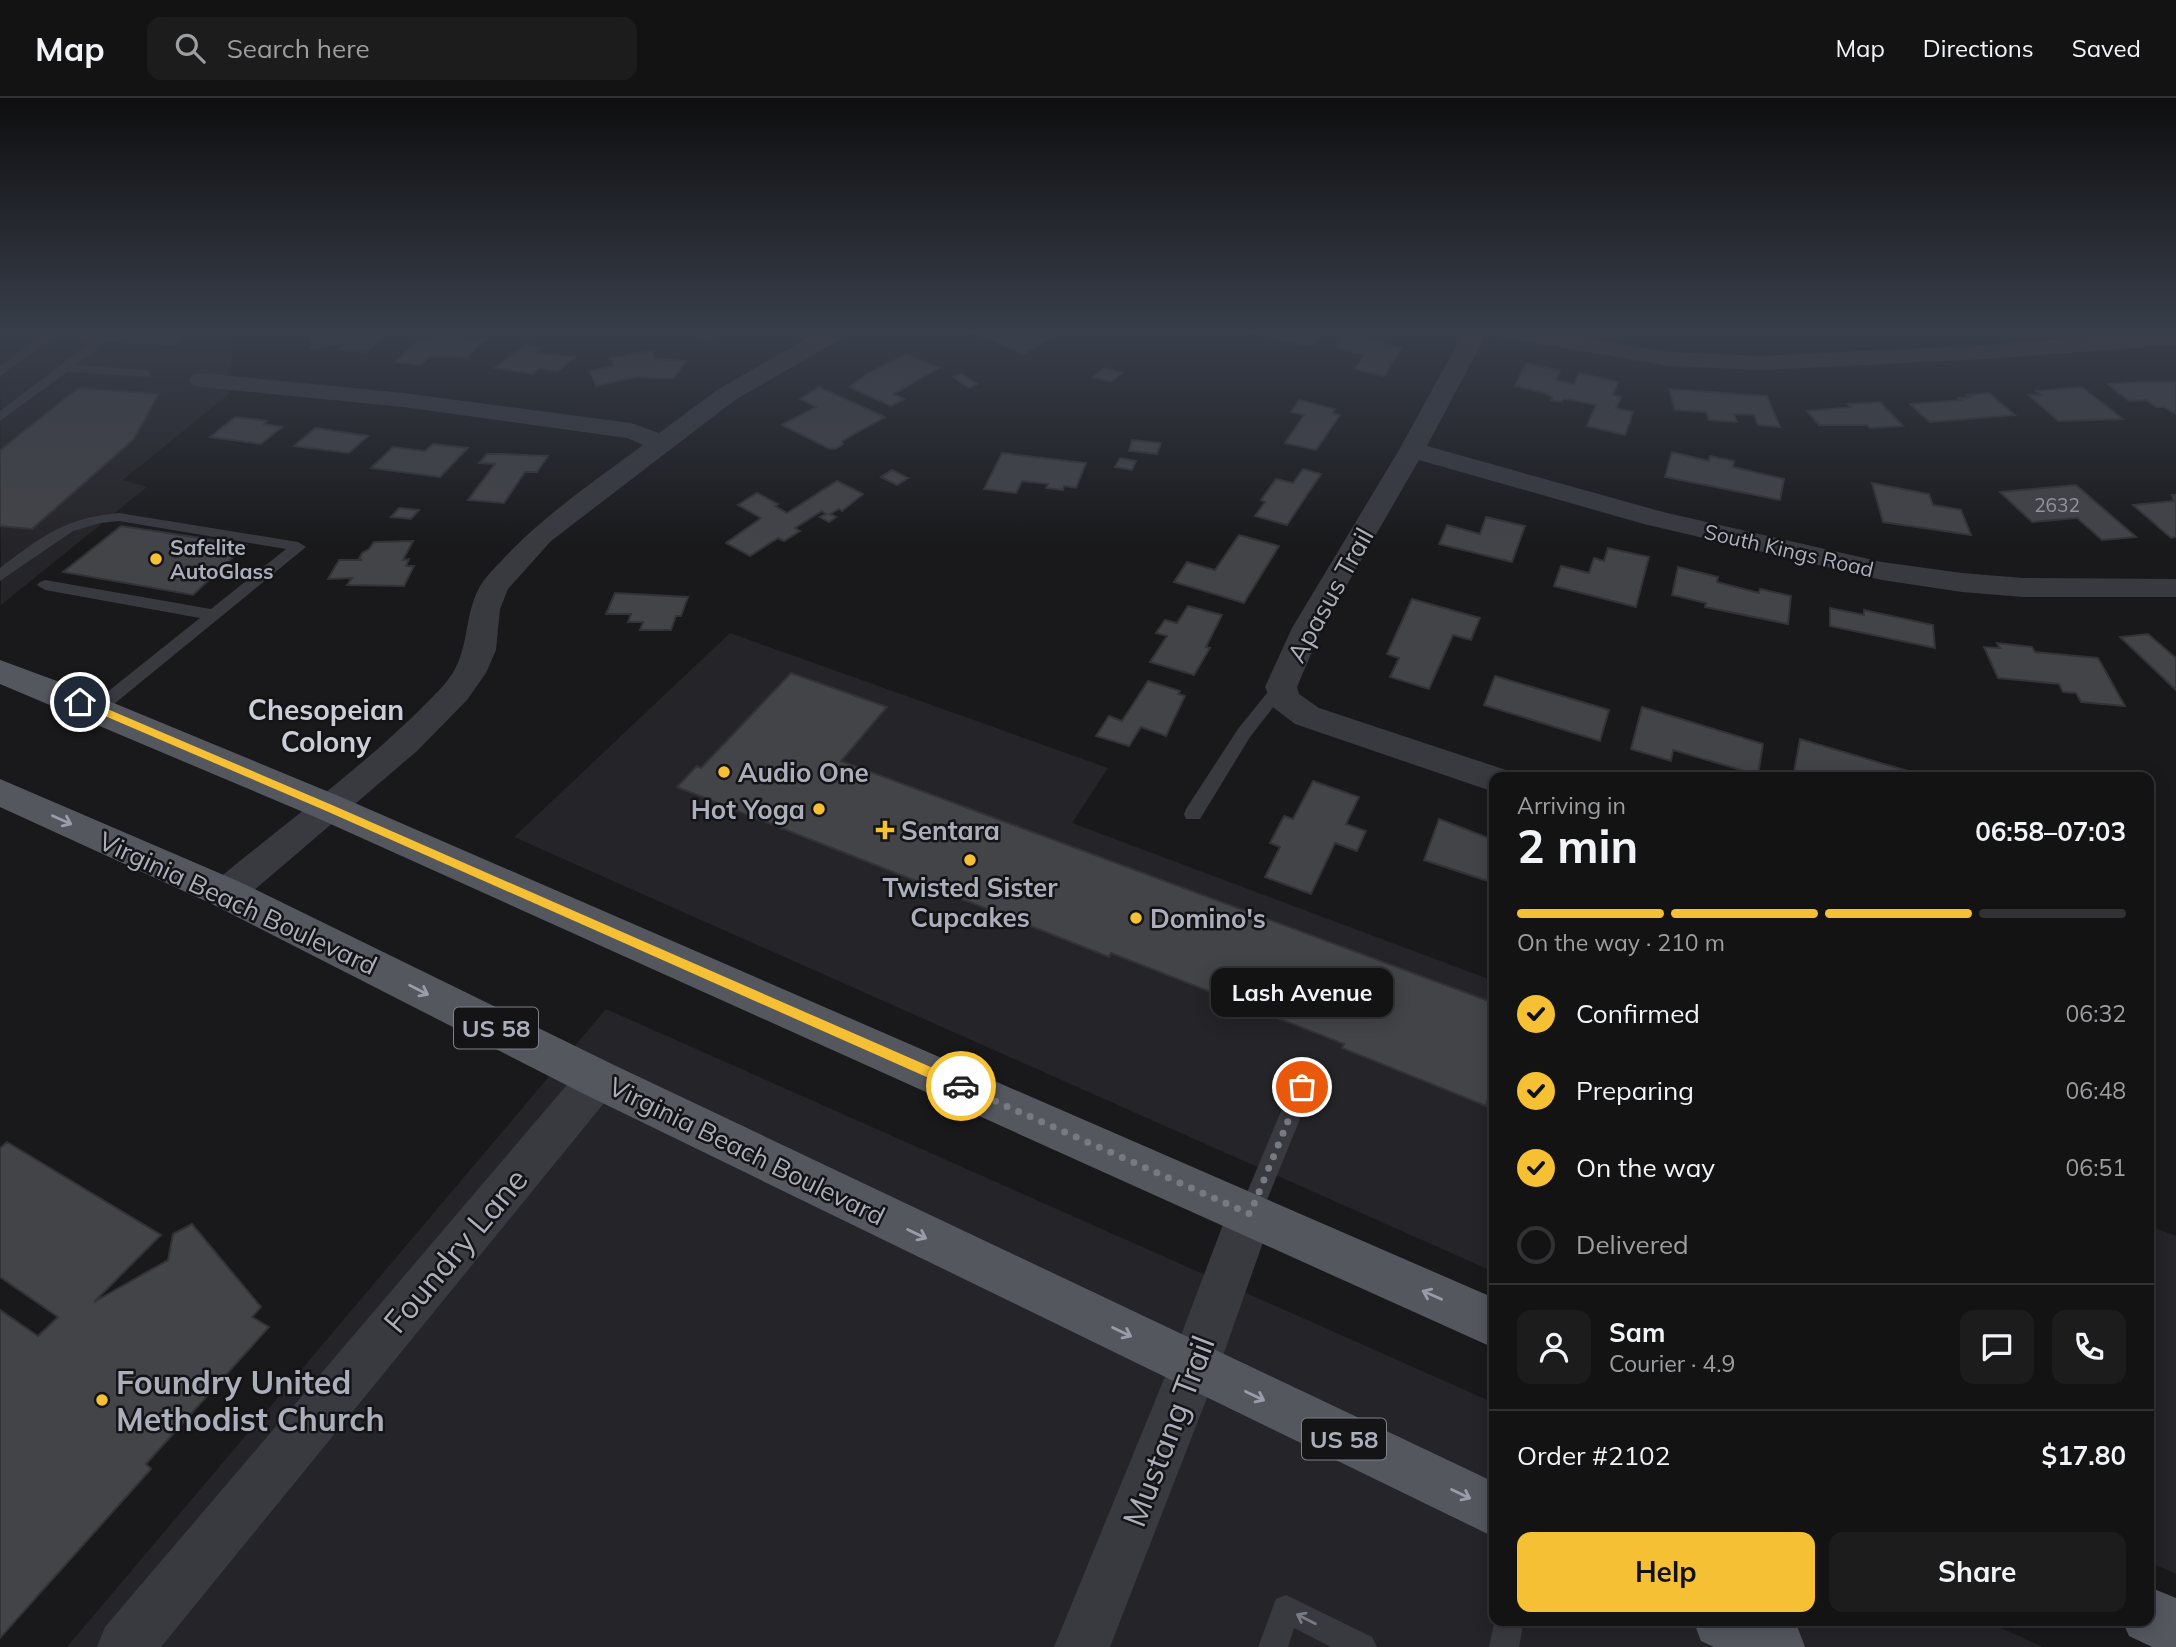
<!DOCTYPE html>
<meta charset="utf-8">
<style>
:root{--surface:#131314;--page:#1c1c1d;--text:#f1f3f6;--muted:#9d9ea0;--line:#323234;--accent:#f6c035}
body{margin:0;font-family:Mulish,sans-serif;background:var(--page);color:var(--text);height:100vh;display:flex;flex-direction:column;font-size:26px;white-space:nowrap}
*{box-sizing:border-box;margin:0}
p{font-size:23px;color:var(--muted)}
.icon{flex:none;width:38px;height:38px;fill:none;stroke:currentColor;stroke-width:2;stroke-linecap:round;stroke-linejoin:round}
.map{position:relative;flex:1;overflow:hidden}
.sheet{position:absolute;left:1489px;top:674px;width:665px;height:854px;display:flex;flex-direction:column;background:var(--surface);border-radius:14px;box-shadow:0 4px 18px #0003,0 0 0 2px var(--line)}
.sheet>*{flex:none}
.pin{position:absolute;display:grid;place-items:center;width:60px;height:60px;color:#fff;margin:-30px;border:4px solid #fff;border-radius:50%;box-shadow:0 2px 7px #0007}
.courier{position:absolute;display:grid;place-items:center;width:70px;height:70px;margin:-35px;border:5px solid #f6c035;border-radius:50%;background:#fff;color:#222;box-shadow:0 2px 9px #0007}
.bubble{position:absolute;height:49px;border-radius:14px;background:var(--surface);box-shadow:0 4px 18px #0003,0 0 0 2px var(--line);font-size:23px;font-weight:700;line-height:49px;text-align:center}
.head em{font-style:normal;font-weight:700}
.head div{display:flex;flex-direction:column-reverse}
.head{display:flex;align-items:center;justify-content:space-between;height:119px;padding:0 28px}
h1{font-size:46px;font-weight:700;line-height:52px}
.bar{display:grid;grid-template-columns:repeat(4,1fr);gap:10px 7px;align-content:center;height:84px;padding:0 28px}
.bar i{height:9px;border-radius:5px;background:var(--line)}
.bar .active{background:var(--accent)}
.bar p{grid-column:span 4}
.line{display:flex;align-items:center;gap:18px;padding:0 28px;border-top:2px solid var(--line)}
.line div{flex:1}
.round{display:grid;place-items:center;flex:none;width:74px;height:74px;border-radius:14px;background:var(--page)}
ol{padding:0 28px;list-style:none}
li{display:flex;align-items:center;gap:21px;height:77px}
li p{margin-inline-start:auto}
li .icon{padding:7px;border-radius:50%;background:var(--accent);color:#111;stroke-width:4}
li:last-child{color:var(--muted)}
li i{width:38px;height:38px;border:4px solid var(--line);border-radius:50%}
.primary-button{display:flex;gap:14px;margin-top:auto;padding:14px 28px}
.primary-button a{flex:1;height:80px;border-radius:14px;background:var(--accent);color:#111;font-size:28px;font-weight:700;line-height:80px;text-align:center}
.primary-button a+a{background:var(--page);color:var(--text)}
header{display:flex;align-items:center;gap:42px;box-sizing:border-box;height:98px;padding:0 35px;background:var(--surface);border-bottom:2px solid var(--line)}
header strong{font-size:33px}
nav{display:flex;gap:38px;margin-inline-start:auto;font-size:24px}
.search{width:490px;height:63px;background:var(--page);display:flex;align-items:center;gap:18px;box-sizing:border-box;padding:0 24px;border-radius:14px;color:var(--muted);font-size:26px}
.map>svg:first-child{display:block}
.built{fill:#252428}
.building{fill:#434448;stroke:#333337;stroke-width:2}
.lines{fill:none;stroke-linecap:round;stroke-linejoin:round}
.lane{fill:#393a40;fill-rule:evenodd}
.street{fill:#393a40;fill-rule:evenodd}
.primary{fill:#55575f;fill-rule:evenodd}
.oneway{stroke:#9a9da9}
.oneway2{stroke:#787a84}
.route{fill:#f6c035}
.done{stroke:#787a83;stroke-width:7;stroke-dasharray:0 12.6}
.poi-dot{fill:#f6c035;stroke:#141316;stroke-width:2.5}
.labels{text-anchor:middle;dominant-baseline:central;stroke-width:5;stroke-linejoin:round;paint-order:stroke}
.far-number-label{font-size:19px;fill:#91949e}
.far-poi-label{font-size:21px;font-weight:bold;fill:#abafbb;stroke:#141316;text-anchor:start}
.far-street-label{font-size:21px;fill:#abafbb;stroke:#141316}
.shield{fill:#141316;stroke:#7e808a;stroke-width:2}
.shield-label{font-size:24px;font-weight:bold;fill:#abafbb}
.street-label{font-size:26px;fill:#abafbb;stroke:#141316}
.poi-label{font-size:26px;font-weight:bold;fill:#abafbb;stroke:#141316;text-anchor:start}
.neighbourhood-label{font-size:28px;font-weight:bold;fill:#ccced7;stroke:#141316}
.near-street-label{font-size:32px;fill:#abafbb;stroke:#141316}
.near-poi-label{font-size:32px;font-weight:bold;fill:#abafbb;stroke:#141316;text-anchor:start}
</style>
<header>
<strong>Map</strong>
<div class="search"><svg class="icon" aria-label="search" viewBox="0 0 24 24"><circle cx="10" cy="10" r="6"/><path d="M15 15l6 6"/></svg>Search here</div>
<nav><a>Map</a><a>Directions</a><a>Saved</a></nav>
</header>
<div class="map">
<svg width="2176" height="1549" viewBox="0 0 2176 1549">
<rect width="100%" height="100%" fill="#19191b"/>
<path class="built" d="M 0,232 L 233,232 L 230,295 L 123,382 L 147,389 L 1,507 Z
M 730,535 L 1108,670 L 1072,725 L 1494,883 L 1494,1174 L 514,739 Z
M 606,911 L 1494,1305 L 1494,1522 L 1984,1522 L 2043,1549 L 67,1549 Z
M 2149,1128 L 2176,1138 L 2176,1476 L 2149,1464 Z"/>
<path class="building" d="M 334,232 L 392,232 L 366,254 L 337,251 L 344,245 L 339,245 L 338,247 L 310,251 L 313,235 Z
M 448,232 L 467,233 L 462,241 L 487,240 L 467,259 L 430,258 L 420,267 L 395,264 L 419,242 L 430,243 Z
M 685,232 L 729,232 L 708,243 Z
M 966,232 L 1037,232 L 1053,239 L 1024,256 Z
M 1238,232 L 1324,232 L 1312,249 Z
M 1346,235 L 1383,243 L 1382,245 L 1402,250 L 1384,278 L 1355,271 L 1365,256 L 1336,250 Z
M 527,246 L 542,249 L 535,255 L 574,259 L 558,273 L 539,270 L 533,276 L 495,270 Z
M 652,253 L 655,261 L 686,263 L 673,281 L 637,279 L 596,288 L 590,273 L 614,268 L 611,260 Z
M 906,256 L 939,270 L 894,296 L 904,301 L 891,308 L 849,289 L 870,274 Z
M 1526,265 L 1560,273 L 1556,282 L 1574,286 L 1579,275 L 1618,284 L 1613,297 L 1621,299 L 1616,310 L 1633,314 L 1625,337 L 1587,328 L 1596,307 L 1572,302 L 1563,301 L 1562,304 L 1551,302 L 1552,299 L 1544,295 L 1515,288 Z
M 1104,270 L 1122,275 L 1111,284 L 1093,279 Z
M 961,276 L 977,286 L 969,290 L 953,279 Z
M 2134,284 L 2176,284 L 2176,316 L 2164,309 L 2156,309 L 2146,302 L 2129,303 L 2108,286 Z
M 819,289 L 885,319 L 842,343 L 843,346 L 837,350 L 830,351 L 782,327 L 816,309 L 800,301 Z
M 2082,289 L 2123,321 L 2058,323 L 2029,297 L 2041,297 L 2036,293 Z
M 78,290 L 159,296 L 133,342 L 32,431 L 0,428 L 0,352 Z
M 1669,291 L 1767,298 L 1780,329 L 1758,327 L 1754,317 L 1734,316 L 1737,324 L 1709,322 L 1706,314 L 1675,312 Z
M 1989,295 L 2015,317 L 1930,324 L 1910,306 L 1961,302 L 1959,300 L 1970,299 L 1967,297 Z
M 1299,302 L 1335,311 L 1332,315 L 1340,317 L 1316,352 L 1285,345 L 1304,317 L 1291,314 Z
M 1880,304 L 1903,328 L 1870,330 L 1867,327 L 1819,327 L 1807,313 L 1851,309 L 1848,306 Z
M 235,319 L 267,323 L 264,326 L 282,329 L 261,346 L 210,339 Z
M 315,330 L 368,338 L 349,355 L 294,348 Z
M 1132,342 L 1161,345 L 1157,356 L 1129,353 Z
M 433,346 L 468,350 L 440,379 L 371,370 L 393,349 L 425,353 Z
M 1672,354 L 1709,363 L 1710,358 L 1734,363 L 1733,369 L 1784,381 L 1780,402 L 1665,379 Z
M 1002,355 L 1086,365 L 1076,390 L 1064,388 L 1063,392 L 1046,390 L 1048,386 L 1022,383 L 1016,395 L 984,391 Z
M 487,356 L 502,356 L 548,358 L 537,374 L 525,374 L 504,405 L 468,402 L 495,366 L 479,365 Z
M 1120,360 L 1136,363 L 1132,372 L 1115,369 Z
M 1303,371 L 1321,376 L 1287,427 L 1255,418 L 1265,404 L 1261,402 L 1276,381 L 1293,385 Z
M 892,372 L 908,380 L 897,387 L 881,379 Z
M 837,383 L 863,396 L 842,413 L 839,411 L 830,416 L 836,419 L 829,424 L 820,419 L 826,416 L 822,413 L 795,430 L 800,433 L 784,443 L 778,440 L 750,458 L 726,445 L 761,420 L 738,407 L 757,395 L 778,406 L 775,408 L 787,415 Z
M 1872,385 L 1929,396 L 1933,407 L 1961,412 L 1971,437 L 1883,424 Z
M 2076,387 L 2136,439 L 2102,442 L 2077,420 L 2032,424 L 2000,394 Z
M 2172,397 L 2176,397 L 2176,439 L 2171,440 L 2133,407 L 2174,403 Z
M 399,410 L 419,412 L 411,421 L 391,419 Z
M 1486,419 L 1525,428 L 1512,464 L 1439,446 L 1447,427 L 1480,436 Z
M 121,428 L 246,447 L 193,497 L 63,474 Z
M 1239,437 L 1279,448 L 1244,505 L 1174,484 L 1187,464 L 1215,472 Z
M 413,443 L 403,462 L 409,461 L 406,468 L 414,468 L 404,488 L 347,487 L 352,480 L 328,481 L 339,462 L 362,462 L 359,461 L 362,455 L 369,451 L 374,444 Z
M 1608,450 L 1649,459 L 1636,509 L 1554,488 L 1561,468 L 1589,475 L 1594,460 L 1604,463 Z
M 1678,469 L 1718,479 L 1717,484 L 1759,495 L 1760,491 L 1791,498 L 1788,526 L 1705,509 L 1706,505 L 1672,497 Z
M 615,495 L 688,499 L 681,518 L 676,518 L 671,532 L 640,532 L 643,524 L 628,524 L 631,516 L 606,516 Z
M 1412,501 L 1480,520 L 1471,542 L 1453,537 L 1429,591 L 1390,579 L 1399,560 L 1387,556 Z
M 1188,508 L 1222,517 L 1206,549 L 1210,550 L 1194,577 L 1150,564 L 1167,538 L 1156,535 L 1165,522 L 1177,525 Z
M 1830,510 L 1864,517 L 1864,512 L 1933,527 L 1935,550 L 1830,528 Z
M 2148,536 L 2176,560 L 2176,592 L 2120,539 Z
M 1997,545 L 2032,549 L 2035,554 L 2098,560 L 2125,608 L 2081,604 L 2076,595 L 2063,594 L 2059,586 L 1998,580 L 1984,549 L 2000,550 Z
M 791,575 L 887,609 L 841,663 L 1494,905 L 1494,981 L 1486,1008 L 1342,950 L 1344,946 L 1111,855 L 1109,859 L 677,689 L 697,668 L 701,670 Z
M 1495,578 L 1609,612 L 1600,643 L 1484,607 Z
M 1148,583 L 1180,593 L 1178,596 L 1185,598 L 1166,638 L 1141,629 L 1129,648 L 1096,638 L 1109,618 L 1122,623 Z
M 1642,609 L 1763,646 L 1758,677 L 1673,652 L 1671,663 L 1631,651 Z
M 1800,641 L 1928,679 L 1793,679 Z
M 1313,683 L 1359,699 L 1346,726 L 1366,733 L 1357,753 L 1335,745 L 1311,796 L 1265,779 L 1280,749 L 1270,745 L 1284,718 L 1293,721 Z
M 1439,721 L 1494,742 L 1494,785 L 1424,762 Z
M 7,1044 L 161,1137 L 94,1204 L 168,1162 L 173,1136 L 192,1126 L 261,1209 L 252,1219 L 269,1229 L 146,1366 L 151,1371 L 0,1540 L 0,1212 L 38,1238 L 58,1219 L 0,1179 L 0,1050 Z"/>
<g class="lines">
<path class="lane" d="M 0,232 L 9,232 L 0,238 Z
M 48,232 L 168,240 L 171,232 L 183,232 L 179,244 L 173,248 L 107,244 L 76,267 L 145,272 L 150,273 L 150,279 L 67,274 L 0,323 L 0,313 L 93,242 L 57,237 L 0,278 L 0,268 Z
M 119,415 L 298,444 L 306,449 L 103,615 L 97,617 L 88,611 L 91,607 L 200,520 L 45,492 L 37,487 L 40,484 L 45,482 L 211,511 L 286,451 L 119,423 L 100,425 L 73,433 L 0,483 L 0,470 C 40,439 67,419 119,415 Z
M 1281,583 L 1289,589 L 1250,639 L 1200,721 L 1186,721 L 1184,716 L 1186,711 L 1238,631 L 1275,585 Z
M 1302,979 L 1310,982 L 1313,989 L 1258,1124 L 1250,1127 L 1242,1124 L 1238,1116 L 1294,982 Z
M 1286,1497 L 1372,1539 L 1377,1549 L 1331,1549 L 1294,1530 L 1288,1549 L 1258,1549 L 1276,1501 Z
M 1495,1522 L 1524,1522 L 1519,1549 L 1489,1549 Z"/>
<path class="street" d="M 822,232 L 851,232 L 848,237 L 735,302 L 551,443 L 508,491 L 500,511 L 496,552 L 486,575 L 467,602 L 417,653 L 239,805 L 226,810 L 213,805 L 207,795 L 213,785 C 290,721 375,661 443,588 C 471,558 462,523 479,490 C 485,479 495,470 503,461 C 544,417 595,383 643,347 L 627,340 L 403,309 L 201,289 L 192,287 L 189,282 L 192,277 L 201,275 L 403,295 L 631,325 L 659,335 L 717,292 Z
M 1465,232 L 1542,232 L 1669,254 L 1761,258 L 1985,247 L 2176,233 L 2176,247 L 1985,261 L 1761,272 L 1669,268 L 1499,239 L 1491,237 L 1488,233 L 1427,348 L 1663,414 L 1882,464 L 1962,475 L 2023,480 L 2176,481 L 2176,499 L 2023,499 L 1962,494 L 1882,482 L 1644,426 L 1419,362 L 1322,530 L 1297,589 L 1299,596 L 1319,610 L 1506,672 L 1510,679 L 1494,679 L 1494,694 L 1295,626 L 1274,610 L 1265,589 L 1292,530 L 1399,352 Z
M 598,962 L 613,968 L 619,981 L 613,994 L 161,1549 L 97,1549 L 105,1529 L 583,968 Z
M 1250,1094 L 1266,1101 L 1273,1116 L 1219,1269 L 1110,1549 L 1054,1549 L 1169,1269 L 1227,1116 L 1234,1101 Z"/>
<path class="primary" d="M 0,562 L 92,596 L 341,699 L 1494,1200 L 1494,1250 L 315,719 L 0,586 Z
M 0,681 L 240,784 L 614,967 L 1494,1384 L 1494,1439 L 582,995 L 212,806 L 0,709 Z
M 2149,1489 L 2176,1500 L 2176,1549 L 2152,1549 L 2129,1538 L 2122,1522 L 2149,1522 Z
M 1693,1522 L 1785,1522 L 1797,1528 L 1805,1549 L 1714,1549 L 1701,1543 Z"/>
</g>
<defs><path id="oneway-shaft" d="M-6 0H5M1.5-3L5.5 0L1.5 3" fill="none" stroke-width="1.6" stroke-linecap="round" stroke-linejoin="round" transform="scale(1.75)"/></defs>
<g class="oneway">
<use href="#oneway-shaft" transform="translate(62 722) rotate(24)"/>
<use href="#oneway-shaft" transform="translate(419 892) rotate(27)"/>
<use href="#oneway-shaft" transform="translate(917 1136) rotate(26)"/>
<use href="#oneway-shaft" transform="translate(1432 1197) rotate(-156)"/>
<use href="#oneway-shaft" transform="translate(1122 1234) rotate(26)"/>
<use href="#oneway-shaft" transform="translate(1255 1298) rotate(26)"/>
<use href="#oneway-shaft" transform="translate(1461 1396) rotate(26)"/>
</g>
<use class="oneway2" href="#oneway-shaft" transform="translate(1306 1521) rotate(-153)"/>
<linearGradient id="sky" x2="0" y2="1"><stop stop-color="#0e0e0f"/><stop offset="0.52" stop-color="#383e4a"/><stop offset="1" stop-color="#383e4a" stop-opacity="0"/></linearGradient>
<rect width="2176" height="449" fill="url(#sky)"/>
<path class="route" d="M 77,601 L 84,601 L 332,707 L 965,984 L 967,988 L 961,994 L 956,992 L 324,712 L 77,606 Z"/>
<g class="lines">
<path class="done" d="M 961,988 L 1250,1116 L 1302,989"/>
</g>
<g class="poi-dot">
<circle cx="156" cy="461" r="7"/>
<circle cx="724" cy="674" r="7"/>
<circle cx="819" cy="711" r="7"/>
<path d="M881.5 721.5h7v7h7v7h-7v7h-7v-7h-7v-7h7z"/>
<circle cx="970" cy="762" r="7"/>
<circle cx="1136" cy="820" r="7"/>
<circle cx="102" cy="1302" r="7"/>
</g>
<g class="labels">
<g class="far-number-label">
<text x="2057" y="407">2632</text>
</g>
<g class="far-poi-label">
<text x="170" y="449">Safelite<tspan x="170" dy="24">AutoGlass</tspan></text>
</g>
<g class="far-street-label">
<text transform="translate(1789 452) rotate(13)">South Kings Road</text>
</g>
<g class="shield">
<rect x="454" y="909.5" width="84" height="41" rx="5"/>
<rect x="1302" y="1320.5" width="84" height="41" rx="5"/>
</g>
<g class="shield-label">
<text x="496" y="930">US 58</text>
<text x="1344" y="1341">US 58</text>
</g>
<g class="street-label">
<text transform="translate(1330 497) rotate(-61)">Apasus Trail</text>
<text transform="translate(238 805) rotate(25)">Virginia Beach Boulevard</text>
<text transform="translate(747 1053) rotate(26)">Virginia Beach Boulevard</text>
</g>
<g class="poi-label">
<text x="738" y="674">Audio One</text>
<text x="805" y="711" text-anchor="end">Hot Yoga</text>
<text x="901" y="732">Sentara</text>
<text x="970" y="789" text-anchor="middle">Twisted Sister<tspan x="970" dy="30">Cupcakes</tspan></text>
<text x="1150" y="820">Domino's</text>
</g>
<g class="neighbourhood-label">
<text x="326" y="611">Chesopeian<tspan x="326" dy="32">Colony</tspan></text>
</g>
<g class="near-street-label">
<text transform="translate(455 1152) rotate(-50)">Foundry Lane</text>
<text transform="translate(1168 1333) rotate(-69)">Mustang Trail</text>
</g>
<g class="near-poi-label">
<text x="116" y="1284">Foundry United<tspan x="116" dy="37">Methodist Church</tspan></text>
</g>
</g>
</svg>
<div class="pin" style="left:1302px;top:989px;background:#ea580c"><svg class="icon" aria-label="bag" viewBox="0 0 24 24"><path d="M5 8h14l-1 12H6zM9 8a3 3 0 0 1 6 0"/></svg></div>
<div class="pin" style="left:80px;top:604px;background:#1f2937"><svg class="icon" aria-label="home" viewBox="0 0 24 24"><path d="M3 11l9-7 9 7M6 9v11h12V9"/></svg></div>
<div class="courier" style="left:961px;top:988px"><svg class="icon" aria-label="car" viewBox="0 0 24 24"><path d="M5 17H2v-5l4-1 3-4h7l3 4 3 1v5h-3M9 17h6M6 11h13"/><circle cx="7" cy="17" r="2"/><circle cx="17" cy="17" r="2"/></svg></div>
<div class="bubble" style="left:1211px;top:870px;width:182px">Lash Avenue</div>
<section class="sheet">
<div class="head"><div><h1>2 min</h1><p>Arriving in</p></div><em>06:58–07:03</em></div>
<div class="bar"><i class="active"></i><i class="active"></i><i class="active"></i><i></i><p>On the way · 210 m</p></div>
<ol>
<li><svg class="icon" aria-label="check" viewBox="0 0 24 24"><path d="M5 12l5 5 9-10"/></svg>Confirmed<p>06:32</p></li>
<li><svg class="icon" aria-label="check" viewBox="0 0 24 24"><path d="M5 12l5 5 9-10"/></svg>Preparing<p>06:48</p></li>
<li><svg class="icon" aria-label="check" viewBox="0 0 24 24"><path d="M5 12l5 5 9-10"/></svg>On the way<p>06:51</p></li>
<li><i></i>Delivered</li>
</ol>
<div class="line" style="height:126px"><a class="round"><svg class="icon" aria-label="person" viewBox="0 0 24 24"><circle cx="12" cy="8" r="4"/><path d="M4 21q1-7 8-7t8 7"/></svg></a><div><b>Sam</b><p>Courier · 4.9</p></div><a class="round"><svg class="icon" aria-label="chat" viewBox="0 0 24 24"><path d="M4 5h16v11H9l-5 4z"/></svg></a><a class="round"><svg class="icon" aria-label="phone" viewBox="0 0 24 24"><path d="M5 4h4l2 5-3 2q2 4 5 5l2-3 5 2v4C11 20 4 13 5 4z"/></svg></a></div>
<div class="line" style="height:91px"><div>Order #2102</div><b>$17.80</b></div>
<div class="primary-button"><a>Help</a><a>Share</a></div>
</section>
</div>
